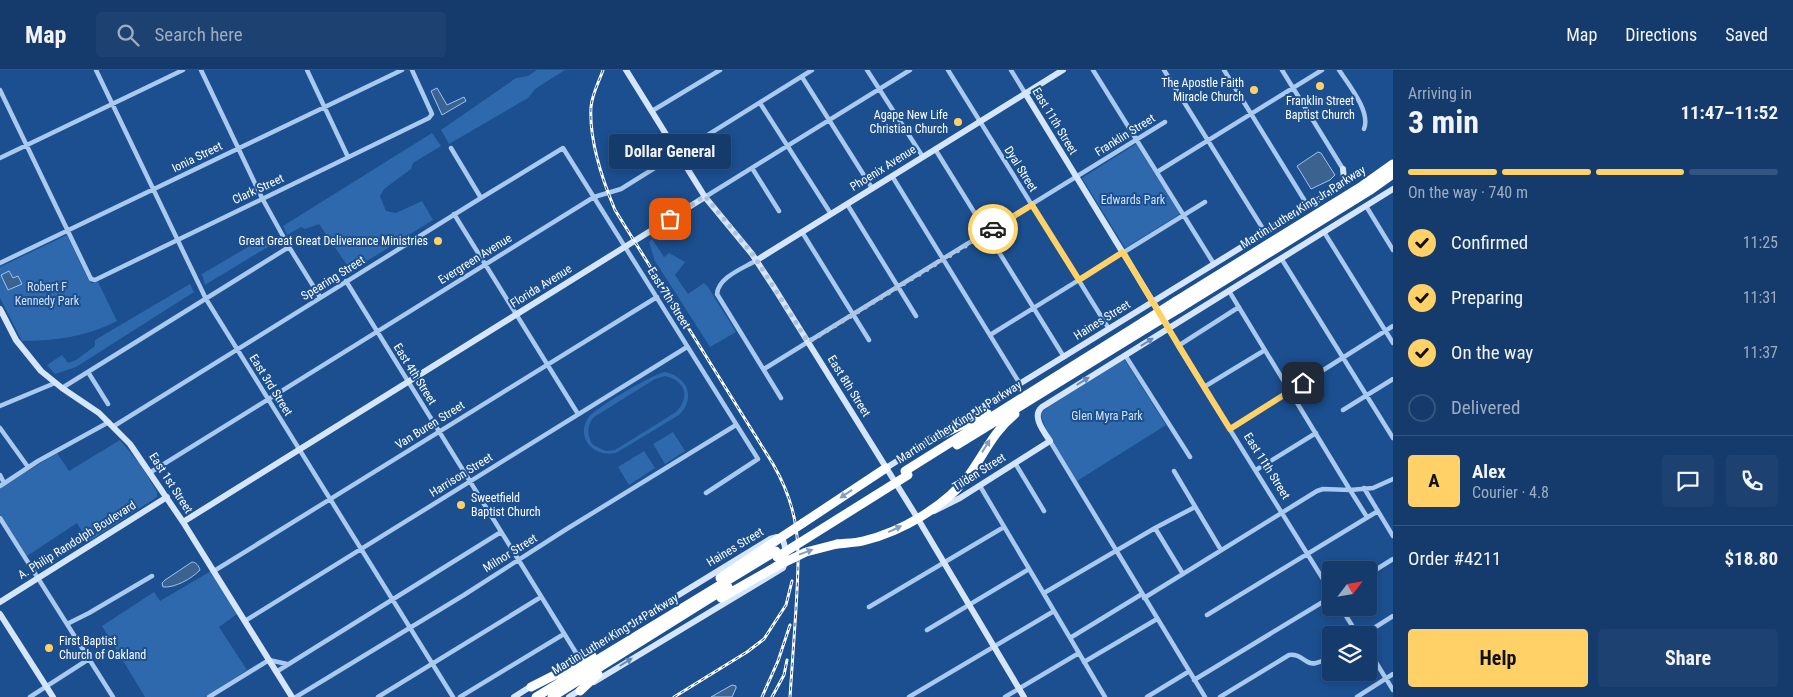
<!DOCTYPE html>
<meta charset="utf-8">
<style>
:root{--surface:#143b6b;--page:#1d4271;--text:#f1f3f6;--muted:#9dadc1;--line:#33557e;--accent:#ffd166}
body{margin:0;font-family:"Roboto Condensed",sans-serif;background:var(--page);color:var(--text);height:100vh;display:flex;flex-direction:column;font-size:19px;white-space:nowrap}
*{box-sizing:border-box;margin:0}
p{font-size:16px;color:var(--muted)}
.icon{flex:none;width:28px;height:28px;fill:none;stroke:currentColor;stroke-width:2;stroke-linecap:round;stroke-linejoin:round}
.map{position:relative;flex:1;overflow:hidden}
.drawer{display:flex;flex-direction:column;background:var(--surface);width:400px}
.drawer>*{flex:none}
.needle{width:32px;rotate:59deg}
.fabs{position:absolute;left:1322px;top:491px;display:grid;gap:10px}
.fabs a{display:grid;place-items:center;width:55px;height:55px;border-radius:5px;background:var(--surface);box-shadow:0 2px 8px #0003,0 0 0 1px var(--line);font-size:25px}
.pin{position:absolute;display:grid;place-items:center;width:42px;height:42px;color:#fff;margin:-21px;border-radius:10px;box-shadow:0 2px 8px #0006}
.courier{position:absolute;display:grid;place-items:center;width:50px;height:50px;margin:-25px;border:4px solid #ffd166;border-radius:50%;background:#fff;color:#222;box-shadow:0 1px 6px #0007}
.bubble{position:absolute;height:35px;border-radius:5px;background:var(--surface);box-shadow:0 2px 8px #0003,0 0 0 1px var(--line);font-size:16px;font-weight:700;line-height:35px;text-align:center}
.headline em{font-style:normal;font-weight:700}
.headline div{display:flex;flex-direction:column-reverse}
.headline{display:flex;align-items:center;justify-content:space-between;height:85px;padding:0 15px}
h1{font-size:32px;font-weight:700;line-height:38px}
.bar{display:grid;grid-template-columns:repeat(4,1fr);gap:8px 5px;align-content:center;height:60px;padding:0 15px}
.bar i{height:6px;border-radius:4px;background:var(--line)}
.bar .active{background:var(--accent)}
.bar p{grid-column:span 4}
.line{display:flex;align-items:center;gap:12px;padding:0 15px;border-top:1px solid var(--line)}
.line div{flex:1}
.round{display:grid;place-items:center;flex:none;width:52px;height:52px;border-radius:5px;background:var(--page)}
ol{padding:0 15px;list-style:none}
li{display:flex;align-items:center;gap:15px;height:55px}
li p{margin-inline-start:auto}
li .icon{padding:5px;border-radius:50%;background:var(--accent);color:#111;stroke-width:4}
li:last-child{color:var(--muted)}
li i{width:28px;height:28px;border:2px solid var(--line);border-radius:50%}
.cta{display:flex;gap:10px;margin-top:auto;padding:10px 15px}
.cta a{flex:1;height:58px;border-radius:5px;background:var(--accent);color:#111;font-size:20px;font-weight:700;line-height:58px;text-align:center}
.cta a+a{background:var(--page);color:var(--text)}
header{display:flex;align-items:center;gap:30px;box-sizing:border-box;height:70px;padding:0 25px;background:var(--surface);border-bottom:1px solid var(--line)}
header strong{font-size:24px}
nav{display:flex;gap:28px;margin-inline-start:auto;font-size:18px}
.search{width:350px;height:45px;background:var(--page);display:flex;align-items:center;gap:12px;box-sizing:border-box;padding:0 18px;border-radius:5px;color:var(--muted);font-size:19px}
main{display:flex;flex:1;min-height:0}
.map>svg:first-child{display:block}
.green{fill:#2e69ad;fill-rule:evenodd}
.water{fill:#3c6290;stroke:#9cc4f0}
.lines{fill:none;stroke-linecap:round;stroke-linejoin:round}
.street{stroke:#a9c9ee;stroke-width:4.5}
.secondary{stroke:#d6e6fa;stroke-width:6}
.highway{stroke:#fff;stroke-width:9}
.rail-casing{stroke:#fff;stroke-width:3}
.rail{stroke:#1b4f8f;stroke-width:1;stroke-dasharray:4;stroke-linecap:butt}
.highway-bridge{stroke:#fff;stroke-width:9}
.oneway{fill:#668bba}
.oneway2{fill:#829ec1}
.done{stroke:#afc1d8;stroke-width:5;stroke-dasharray:0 9}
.route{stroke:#ffd166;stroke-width:6}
.poi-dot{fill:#ffd166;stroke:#1b4f8f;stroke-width:2}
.labels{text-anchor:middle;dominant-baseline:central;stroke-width:4;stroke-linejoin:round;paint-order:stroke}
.poi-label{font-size:12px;fill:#fff;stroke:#1b4f8f;text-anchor:end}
.street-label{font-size:12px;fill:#fff;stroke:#1b4f8f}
.park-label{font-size:12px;fill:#cfe3fa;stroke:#1b4f8f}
</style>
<header>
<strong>Map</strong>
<div class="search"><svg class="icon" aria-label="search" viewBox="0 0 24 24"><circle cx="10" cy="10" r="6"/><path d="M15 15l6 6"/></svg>Search here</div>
<nav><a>Map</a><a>Directions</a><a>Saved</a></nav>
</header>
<main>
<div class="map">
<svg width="1393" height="627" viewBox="0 0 1393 627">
<rect width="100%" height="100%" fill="#1b4f8f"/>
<path class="green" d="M 537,0 L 565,0 L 535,19 L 528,28 L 449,74 L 441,60 L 516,8 L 528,6 Z
M 432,63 L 441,76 L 413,93 L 411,99 L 384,119 L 380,126 L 386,141 L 396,143 L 422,131 L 433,150 L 351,201 L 319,154 L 305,159 L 301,157 L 287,165 L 283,156 Z
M 1136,74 L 1180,144 L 1125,178 L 1082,108 Z
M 67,165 L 88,209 L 91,213 L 98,212 L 117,251 C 88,266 55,271 22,271 L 0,228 L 0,197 Z
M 263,168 L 271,175 L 205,215 L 202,204 Z
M 652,169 L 664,187 L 669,183 L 685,192 L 675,205 L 688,224 L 704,213 L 708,217 L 736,262 L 710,277 L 655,191 L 649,172 Z
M 190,214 L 194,222 L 76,297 L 55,304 L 47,295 L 62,285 L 68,293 L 76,290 L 95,276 L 95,270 Z
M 1124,289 L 1166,355 L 1077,411 L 1046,359 L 1040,343 L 1045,339 Z
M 665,302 C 688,307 696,328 679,345 L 616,383 C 595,388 575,369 588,348 C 595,338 653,304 665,302 ZM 665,306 C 685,310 691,327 676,342 L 615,380 L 606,381 L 593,375 C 587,366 586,356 594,347 L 655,309 Z
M 673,362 L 685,381 L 665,394 L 653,374 Z
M 120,370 L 140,394 L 157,422 L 157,427 L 88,472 L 77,453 L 27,486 L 0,444 L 0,418 L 57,383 L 69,401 Z
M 644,381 L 655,398 L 629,415 L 618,397 Z
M 211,501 L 237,544 L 219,557 L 247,600 L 205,627 L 145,627 L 102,556 L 154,522 L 160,531 Z"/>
<path class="water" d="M 437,18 L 447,35 L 464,27 L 466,31 L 442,45 L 431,21 Z
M 1318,82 L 1321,83 L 1335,105 L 1330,110 L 1311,119 L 1297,96 Z
M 9,201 L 13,208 L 18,206 L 22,214 L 8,220 L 1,205 Z
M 192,492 C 196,492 199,496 200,500 C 191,509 175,518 163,517 L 162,513 L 165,510 Z
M 732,615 L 736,616 L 736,618 L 732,627 L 711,627 Z"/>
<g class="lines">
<path class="street" d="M 96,0 L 206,229 L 453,627
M 201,0 L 262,128 L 289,177 L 320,227
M 307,0 L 348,87
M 867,0 L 923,87
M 948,0 L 1109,259
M 1011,0 L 1025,23
M 1093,0 L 1214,194
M 1164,0 L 1265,162
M 1224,0 L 1308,136
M 1282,0 L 1343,99
M 1339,0 C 1349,15 1371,42 1364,59
M 802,7 L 872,118
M 0,20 L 91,209 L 95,210 L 429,48 L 432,44 L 412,0
M 760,33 L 831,144
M 652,41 L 720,0
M 451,78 L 481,128
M 935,79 L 1064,287
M 0,88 L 183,0
M 752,98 L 779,141
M 1157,102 L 1322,0
M 892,106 L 1020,314
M 705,127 L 910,0
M 847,134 L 916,246
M 1366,136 L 1393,180
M 454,144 L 578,344
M 802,162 L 869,270
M 1324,162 L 1393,273
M 1281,188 L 1393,368
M 757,190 C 744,198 718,207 717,224 L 781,328
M 0,193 L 402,0
M 346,211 L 578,586
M 1229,221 L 1350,420 L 1373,418 L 1393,409
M 1169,258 L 1178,276 L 1331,522
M 990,265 L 1205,132
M 1178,276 L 1239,237
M 1125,285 L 1190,387
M 764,299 L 1165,52
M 88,302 L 108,334
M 1204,317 L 1265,280
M 62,318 L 289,177
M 0,336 L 55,313
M 1343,340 L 1393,309
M 114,356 L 481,128 L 563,78 L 758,389 L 706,423
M 0,358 L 28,397
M 1230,359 L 1393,256
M 1050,371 L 1205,627
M 1015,393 L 1044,441
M 1256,400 L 1316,363
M 1174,401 L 1221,480
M 151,402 L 594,127 L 621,119 L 812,0
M 0,405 L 4,413
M 0,416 L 38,391 L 109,352
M 980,416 L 1105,627
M 1364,418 L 1393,466
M 0,448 L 113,627
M 1155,458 L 1183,504
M 214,501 L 657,227
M 1369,504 L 1393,489
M 1044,523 L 1155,458 L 1195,437
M 1144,528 L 1317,421 L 1323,419 L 1350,420 L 1367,447
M 869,537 L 1004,457
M 1341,538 L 1358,565
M 1207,545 L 1378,441
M 245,551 L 687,277
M 67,554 L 89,543 L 152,506
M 927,560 L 1029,499
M 1363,565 L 1393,546
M 1070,568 L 1142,524
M 1369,581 L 1393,620
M 1084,592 L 1157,549
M 276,602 L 501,462
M 1194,610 L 1331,527
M 30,627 L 89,589
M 209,627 L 269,590 L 287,594
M 296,627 L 464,525 L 565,460 L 736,355
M 378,627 L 541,527
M 460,627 L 564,564
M 909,627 L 1054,541
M 1005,627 L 1079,583
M 1147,627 L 1188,602
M 1220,627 L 1289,585 C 1302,583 1306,596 1316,593 C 1322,592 1327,588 1331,585
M 1357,627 L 1393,604"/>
<path class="secondary" d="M 626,0 L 705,127 L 752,184 L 775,219 L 915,444 L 1024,627
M 1025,23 L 1169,258
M 757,190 L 1063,0
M 0,239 L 16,270 L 41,301 L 62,318 L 99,343 L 130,374 L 183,452 L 292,627
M 948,358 L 1339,117 L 1344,109 L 1343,99
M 886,398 L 932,369
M 934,441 L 960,428 L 1050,371 C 1044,362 1031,346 1042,337 L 1393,119
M 183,452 L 705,127
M 0,532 L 167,427
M 0,544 L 53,627
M 556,600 L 770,469 L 777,467 L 782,468 C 786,476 787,490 783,498 L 594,612
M 514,627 L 533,615
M 569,627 L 583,618"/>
<path class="highway" d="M 1176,231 L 1362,116 L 1393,94
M 1180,238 L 1369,121 L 1393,104
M 930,370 L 987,343
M 957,375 L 1147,258
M 905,401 L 1143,252
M 803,453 L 886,398
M 837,474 C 846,473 855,473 863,471 C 901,462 946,436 969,405 C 985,383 993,362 1015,344
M 720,508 L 768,476
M 721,528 L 777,496
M 531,617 L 592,586
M 580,621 L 598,604
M 536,627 L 776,481
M 552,627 L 728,517"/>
<g class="rail-casing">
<path id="rail" d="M 603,0 C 599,12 592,24 591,37 C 589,71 602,109 615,140 L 773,394 C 803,446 799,482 796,539 C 794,568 792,598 790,627
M 674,627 L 747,582 L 764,569 L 786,535 L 792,511
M 762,627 L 778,591 L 790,555
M 772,627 L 784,605 L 787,590"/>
</g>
<use href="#rail" class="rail"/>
<path class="highway-bridge" d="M 1143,252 L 1176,231
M 1147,258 L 1180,238
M 768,476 L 803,453
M 777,487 L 908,405
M 777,496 L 806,482 L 837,474"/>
</g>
<defs><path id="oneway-solid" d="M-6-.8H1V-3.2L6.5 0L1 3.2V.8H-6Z" transform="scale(1.25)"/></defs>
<g class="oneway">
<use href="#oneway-solid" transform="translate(1147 272) rotate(-32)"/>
<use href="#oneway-solid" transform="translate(1083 311) rotate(-32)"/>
<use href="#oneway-solid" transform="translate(626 592) rotate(-32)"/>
</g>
<g class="oneway2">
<use href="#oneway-solid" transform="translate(986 376) rotate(-58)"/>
<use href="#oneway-solid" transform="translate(846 424) rotate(146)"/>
<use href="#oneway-solid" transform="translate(895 459) rotate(-25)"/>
<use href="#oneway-solid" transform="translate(806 482) rotate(-20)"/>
</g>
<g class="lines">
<path class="done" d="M 670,149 L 705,126 L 754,186 L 808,272 L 993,159"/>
<path class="route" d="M 993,159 L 1032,135 L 1079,210 L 1123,182 C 1158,242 1194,301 1230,359 L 1303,313"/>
</g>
<g class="poi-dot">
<circle cx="1320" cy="16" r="5"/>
<circle cx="1254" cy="20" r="5"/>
<circle cx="958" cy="52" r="5"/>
<circle cx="438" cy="171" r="5"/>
<circle cx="461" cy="435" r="5"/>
<circle cx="49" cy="578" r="5"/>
</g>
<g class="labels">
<g class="poi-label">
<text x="1244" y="13">The Apostle Faith<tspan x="1244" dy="14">Miracle Church</tspan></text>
<text x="1320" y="31" text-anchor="middle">Franklin Street<tspan x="1320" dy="14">Baptist Church</tspan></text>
<text x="948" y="45">Agape New Life<tspan x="948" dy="14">Christian Church</tspan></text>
<text x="428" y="171">Great Great Great Deliverance Ministries</text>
<text x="471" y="428" text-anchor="start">Sweetfield<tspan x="471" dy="14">Baptist Church</tspan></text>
<text x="59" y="571" text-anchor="start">First Baptist<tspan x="59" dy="14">Church of Oakland</tspan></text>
</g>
<g class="street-label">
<text transform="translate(1055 51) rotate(59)">East 11th Street</text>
<text transform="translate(1125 65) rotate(-32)">Franklin Street</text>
<text transform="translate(197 87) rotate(-26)">Ionia Street</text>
<text transform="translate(883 98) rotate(-32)">Phoenix Avenue</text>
<text transform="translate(1021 99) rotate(58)">Dyal Street</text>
<text transform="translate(258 119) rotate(-25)">Clark Street</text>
<text transform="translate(1303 137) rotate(-32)">Martin Luther King Jr. Parkway</text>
<text transform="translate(475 189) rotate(-32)">Evergreen Avenue</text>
<text transform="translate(333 208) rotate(-32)">Spearing Street</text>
<text transform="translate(541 216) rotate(-32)">Florida Avenue</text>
<text transform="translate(669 228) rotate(58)">East 7th Street</text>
<text transform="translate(1102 250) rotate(-32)">Haines Street</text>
<text transform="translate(415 304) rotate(58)">East 4th Street</text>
<text transform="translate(271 315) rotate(58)">East 3rd Street</text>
<text transform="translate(849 316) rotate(58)">East 8th Street</text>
<text transform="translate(959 352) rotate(-32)">Martin Luther King Jr. Parkway</text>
<text transform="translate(430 355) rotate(-32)">Van Buren Street</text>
<text transform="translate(1267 396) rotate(58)">East 11th Street</text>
<text transform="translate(979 402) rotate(-32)">Tilden Street</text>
<text transform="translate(461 405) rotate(-32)">Harrison Street</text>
<text transform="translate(171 413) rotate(57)">East 1st Street</text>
<text transform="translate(77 470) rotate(-32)">A. Philip Randolph Boulevard</text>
<text transform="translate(735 477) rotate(-31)">Haines Street</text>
<text transform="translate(510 483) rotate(-32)">Milnor Street</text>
<text transform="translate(615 564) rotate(-31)">Martin Luther King Jr. Parkway</text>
</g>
<g class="park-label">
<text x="1133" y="130">Edwards Park</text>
<text x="47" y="217">Robert F<tspan x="47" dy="14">Kennedy Park</tspan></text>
<text x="1107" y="346">Glen Myra Park</text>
</g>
</g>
</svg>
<div class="fabs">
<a><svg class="needle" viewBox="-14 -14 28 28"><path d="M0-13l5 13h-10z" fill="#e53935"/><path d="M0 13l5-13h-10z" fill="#9dadc1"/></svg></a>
<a><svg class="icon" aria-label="layers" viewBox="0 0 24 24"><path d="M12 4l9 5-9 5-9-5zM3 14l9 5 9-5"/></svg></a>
</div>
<div class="pin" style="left:670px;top:149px;background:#ea580c"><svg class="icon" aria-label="bag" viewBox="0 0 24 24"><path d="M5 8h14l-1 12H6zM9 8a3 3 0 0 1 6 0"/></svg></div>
<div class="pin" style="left:1303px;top:313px;background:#1f2937"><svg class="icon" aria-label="home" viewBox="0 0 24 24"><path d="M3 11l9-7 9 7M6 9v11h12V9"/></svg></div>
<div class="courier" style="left:993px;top:159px"><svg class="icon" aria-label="car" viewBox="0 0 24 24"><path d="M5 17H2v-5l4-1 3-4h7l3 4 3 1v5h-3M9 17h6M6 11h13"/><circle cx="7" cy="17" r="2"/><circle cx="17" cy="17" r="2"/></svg></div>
<div class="bubble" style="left:609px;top:64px;width:122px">Dollar General</div>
</div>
<section class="drawer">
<div class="headline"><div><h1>3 min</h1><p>Arriving in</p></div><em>11:47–11:52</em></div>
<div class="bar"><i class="active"></i><i class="active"></i><i class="active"></i><i></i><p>On the way · 740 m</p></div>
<ol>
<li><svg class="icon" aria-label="check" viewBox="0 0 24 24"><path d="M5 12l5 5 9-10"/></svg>Confirmed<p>11:25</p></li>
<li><svg class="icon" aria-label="check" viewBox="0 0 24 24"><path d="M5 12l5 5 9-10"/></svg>Preparing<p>11:31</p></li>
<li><svg class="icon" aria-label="check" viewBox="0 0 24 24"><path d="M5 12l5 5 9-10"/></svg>On the way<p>11:37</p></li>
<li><i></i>Delivered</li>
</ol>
<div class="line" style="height:90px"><b class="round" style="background:var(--accent);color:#111">A</b><div><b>Alex</b><p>Courier · 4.8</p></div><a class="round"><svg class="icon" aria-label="chat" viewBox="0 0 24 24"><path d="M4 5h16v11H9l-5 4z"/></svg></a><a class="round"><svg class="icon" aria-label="phone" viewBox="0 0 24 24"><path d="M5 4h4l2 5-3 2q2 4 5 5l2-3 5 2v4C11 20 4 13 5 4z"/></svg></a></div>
<div class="line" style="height:65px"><div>Order #4211</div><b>$18.80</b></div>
<div class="cta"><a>Help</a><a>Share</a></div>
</section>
</main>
